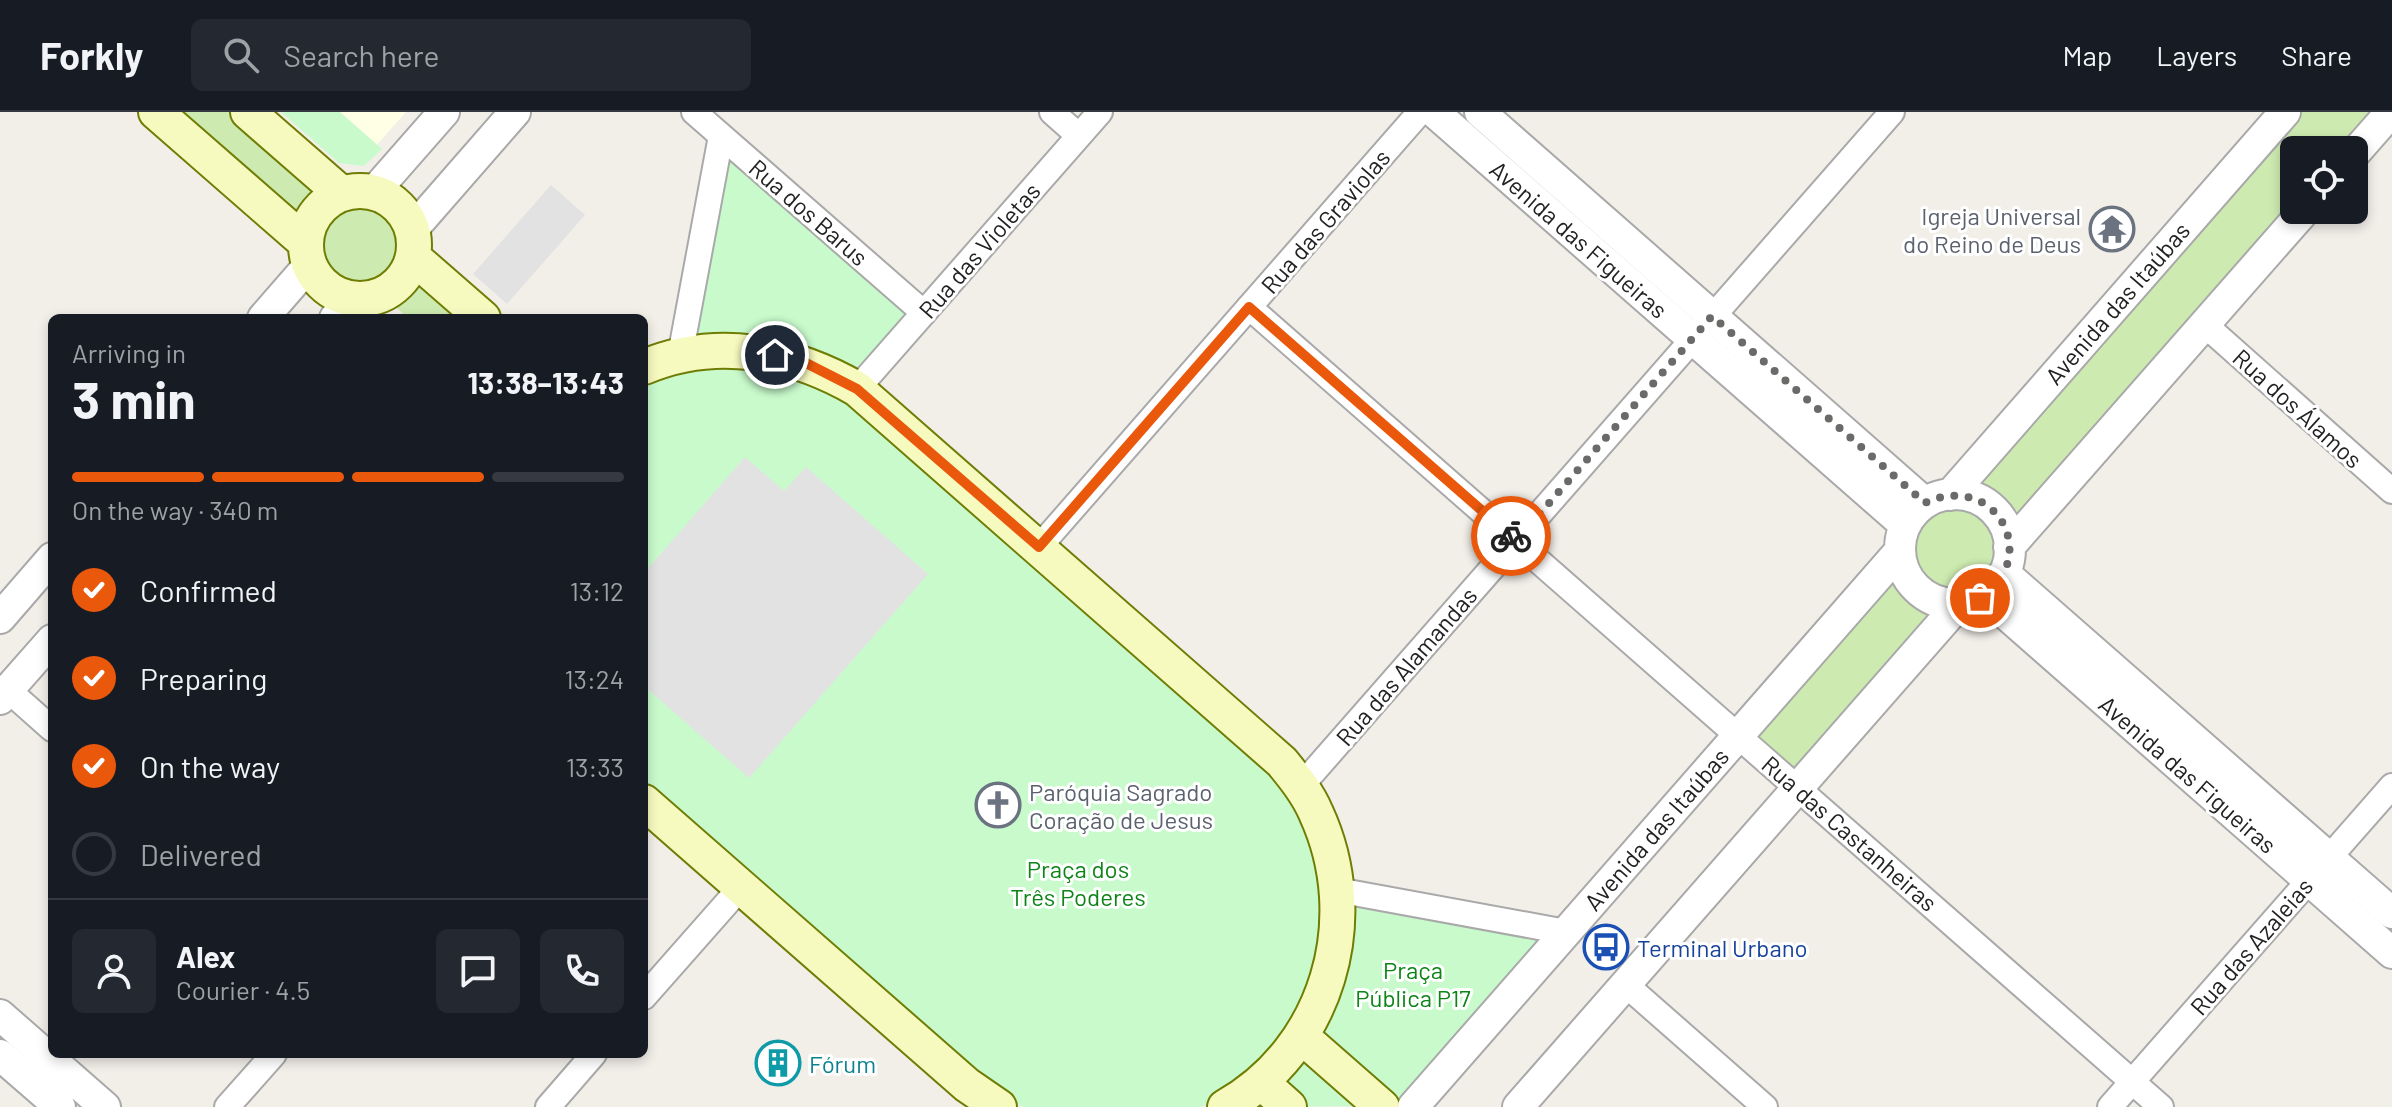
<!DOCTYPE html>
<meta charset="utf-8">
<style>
:root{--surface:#171b24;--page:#242831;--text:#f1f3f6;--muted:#9ea1a6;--line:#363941;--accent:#ea580c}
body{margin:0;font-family:Barlow,sans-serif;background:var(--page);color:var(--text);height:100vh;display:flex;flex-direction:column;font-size:30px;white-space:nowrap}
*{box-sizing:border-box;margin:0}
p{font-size:26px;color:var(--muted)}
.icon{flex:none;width:44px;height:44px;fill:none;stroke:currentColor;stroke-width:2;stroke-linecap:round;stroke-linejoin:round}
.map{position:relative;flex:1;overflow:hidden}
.side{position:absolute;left:48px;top:202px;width:600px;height:744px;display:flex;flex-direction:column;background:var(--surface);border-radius:12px;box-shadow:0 4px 12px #0003}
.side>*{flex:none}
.fabs{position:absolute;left:2280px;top:24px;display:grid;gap:16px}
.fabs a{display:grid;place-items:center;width:88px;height:88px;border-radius:12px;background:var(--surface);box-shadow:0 4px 12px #0003;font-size:40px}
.pin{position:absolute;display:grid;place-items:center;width:68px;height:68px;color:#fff;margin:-34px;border:4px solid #fff;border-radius:50%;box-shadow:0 2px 8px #0007}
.courier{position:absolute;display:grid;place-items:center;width:80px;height:80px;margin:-40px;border:6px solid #ea580c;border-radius:50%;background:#fff;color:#222;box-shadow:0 2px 10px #0007}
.summary em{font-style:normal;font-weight:700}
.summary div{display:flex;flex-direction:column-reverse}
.summary{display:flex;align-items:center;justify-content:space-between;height:136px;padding:0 24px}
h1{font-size:52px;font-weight:700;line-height:60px}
.bar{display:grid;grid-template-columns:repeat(4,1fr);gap:12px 8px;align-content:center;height:96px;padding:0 24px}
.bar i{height:10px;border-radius:6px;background:var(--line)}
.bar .current{background:var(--accent)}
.bar p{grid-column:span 4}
.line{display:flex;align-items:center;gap:20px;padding:0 24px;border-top:2px solid var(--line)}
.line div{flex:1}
.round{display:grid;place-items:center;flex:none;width:84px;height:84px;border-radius:12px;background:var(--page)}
ol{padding:0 24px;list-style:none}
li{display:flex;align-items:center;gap:24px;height:88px}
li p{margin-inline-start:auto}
li .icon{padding:8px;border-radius:50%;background:var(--accent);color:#fff;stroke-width:4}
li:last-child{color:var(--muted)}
li i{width:44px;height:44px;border:4px solid var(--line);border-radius:50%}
header{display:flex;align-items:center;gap:48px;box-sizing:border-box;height:112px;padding:0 40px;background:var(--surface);border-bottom:2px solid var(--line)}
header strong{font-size:38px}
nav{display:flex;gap:44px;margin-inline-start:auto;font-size:28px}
.search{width:560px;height:72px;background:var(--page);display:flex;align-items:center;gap:20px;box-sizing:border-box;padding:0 28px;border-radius:12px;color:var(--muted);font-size:30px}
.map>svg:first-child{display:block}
.education{fill:#ffffe5}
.grass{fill:#cdebb0}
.park{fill:#c8facc}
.parking{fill:#e2e2e2}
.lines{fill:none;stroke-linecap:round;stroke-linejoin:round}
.minor-casing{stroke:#a9a9a9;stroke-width:28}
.tertiary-casing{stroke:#a9a9a9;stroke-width:34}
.secondary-casing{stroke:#707d05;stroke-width:38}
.minor{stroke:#fff;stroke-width:24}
.tertiary{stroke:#fff;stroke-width:30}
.secondary{stroke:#f7fabf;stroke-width:34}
.done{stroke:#6b6a68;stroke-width:8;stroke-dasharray:0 14.4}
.route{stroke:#ea580c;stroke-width:10}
.labels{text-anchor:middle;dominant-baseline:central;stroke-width:6;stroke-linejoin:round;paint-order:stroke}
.street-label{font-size:24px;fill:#222;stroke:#fff}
.worship-label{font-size:24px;fill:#5b616d;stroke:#fff;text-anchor:end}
.park-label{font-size:24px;fill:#0c8416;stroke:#fff}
.transit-label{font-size:24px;fill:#164399;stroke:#fff;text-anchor:start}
.culture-label{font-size:24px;fill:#0d838f;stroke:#fff;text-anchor:start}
</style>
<header>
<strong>Forkly</strong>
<div class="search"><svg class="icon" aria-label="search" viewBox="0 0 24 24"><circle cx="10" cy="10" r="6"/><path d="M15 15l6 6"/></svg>Search here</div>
<nav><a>Map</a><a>Layers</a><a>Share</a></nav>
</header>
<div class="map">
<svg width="2392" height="995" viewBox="0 0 2392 995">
<rect width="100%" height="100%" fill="#f2efe9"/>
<path class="education" d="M 301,0 L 406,0 L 360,52 Z"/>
<path class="grass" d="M 173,0 L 231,0 L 322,80 L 307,94 L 299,110 Z
M 2300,0 L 2375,0 L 2342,38 L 2294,38 L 2294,93 L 2018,407 L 1998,385 L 1972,374 Z
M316 133a44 44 0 1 1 88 0a44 44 0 1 1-88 0Z
M 418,164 L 466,206 L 408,206 L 391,191 L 407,179 Z
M1912 437a43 43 0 1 1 86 0a43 43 0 1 1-86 0Z
M 1896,460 C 1905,480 1916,492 1936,501 L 1794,663 L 1751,626 Z"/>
<path class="park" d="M 281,0 L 340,0 L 382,37 L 364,54 L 339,51 Z
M 726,37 L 926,212 L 873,276 L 690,230 Z
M 715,250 L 827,272 L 1274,657 L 1316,730 L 1327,815 L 1291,919 L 1232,979 L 1201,995 L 1023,995 L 989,976 L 644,674 L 644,267 Z
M 1350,787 L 1548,824 L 1398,994 L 1247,995 L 1261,985 Z"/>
<path class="parking" d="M 551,73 L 585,103 L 507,192 L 473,162 Z
M 745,345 L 784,379 L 806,355 L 928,462 L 749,666 L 644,574 L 644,539 L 649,534 L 644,529 L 644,461 Z"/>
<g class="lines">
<g class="minor-casing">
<path id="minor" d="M 694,0 L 924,201
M 1052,0 L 1079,24
M 1249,195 L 2161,995
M 2204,212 L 2392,379
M 680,244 L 721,24
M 857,277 L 1100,0
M 1039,435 L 1420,0
M 8,578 L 52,617
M 1301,674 L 1892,0
M 1337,778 L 1566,820
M 1625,872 L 1765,995
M 644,885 L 741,775
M 227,995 L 274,942
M 548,995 L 594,942
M 2110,995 L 2392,674"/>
</g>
<g class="tertiary-casing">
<path id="tertiary" d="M 1434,0 L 1905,413
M 1480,0 L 1925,391
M 2354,42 L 2391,0
M 373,81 L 444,0
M 412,118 L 515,0
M 263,206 L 310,152
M 335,206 L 352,187
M1900 437a55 55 0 1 1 110 0a55 55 0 1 1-110 0Z
M 1950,383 L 2285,0
M 2009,435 L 2305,98
M 2004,461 L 2392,801
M 1984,483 L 2392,841
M 0,506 L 52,446
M 0,587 L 52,528
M 0,903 L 105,995
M 0,943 L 60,995
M 1413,995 L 1899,440
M 1518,995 L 1959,492"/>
</g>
<g class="secondary-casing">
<path id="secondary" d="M 156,0 L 306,131
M 248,0 L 342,82
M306 133a54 54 0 1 1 108 0a54 54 0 1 1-108 0Z
M 413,145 L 483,206
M 644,255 C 716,225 791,239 857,277 L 1282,650 C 1295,666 1308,682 1316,701 C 1365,807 1328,937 1225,995
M 644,690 L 967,973 L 999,995
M 1301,924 L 1382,995
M 1261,970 L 1289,995"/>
</g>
<use href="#minor" class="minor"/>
<use href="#tertiary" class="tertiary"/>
<use href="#secondary" class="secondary"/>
</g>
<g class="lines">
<path class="done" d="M 1511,424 L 1516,429 L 1712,204 L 1925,391 C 1994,358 2044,444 1980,486"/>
<path class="route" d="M 775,243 L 804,250 L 857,277 L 1039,435 L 1249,195 L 1511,424"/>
</g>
<defs>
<g id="temple-ring" transform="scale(2.3)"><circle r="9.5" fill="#fff" stroke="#6b7280" stroke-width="1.5"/><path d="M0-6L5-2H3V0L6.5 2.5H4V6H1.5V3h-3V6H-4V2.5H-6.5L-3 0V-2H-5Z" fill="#6b7280"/></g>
<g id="church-ring" transform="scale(2.3)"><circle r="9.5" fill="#fff" stroke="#6b7280" stroke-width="1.5"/><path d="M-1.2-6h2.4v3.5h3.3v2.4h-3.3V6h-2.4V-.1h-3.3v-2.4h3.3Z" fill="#6b7280"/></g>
<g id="bus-ring" transform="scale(2.3)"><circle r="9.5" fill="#fff" stroke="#1a4fb4" stroke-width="1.5"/><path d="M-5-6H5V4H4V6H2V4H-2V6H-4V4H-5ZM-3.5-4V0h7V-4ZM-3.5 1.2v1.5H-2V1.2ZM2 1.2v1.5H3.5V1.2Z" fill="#1a4fb4"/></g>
<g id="building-ring" transform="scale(2.3)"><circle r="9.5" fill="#fff" stroke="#0f9aa8" stroke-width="1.5"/><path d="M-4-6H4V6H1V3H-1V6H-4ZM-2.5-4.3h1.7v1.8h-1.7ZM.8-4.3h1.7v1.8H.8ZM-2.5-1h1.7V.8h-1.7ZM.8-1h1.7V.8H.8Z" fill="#0f9aa8"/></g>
</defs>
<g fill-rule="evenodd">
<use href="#temple-ring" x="2112" y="117"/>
<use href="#church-ring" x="998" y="693"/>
<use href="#bus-ring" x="1606" y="835"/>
<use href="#building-ring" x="778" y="951"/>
</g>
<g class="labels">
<g class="street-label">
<text transform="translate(809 100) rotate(41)">Rua dos Barus</text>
<text transform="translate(1325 109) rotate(-49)">Rua das Graviolas</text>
<text transform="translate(1579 127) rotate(41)">Avenida das Figueiras</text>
<text transform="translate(979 138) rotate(-49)">Rua das Violetas</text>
<text transform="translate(2117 191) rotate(-49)">Avenida das Itaúbas</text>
<text transform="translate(2298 296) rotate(42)">Rua dos Álamos</text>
<text transform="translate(1406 554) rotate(-49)">Rua das Alamandas</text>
<text transform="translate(2188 662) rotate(41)">Avenida das Figueiras</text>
<text transform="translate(1656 717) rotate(-49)">Avenida das Itaúbas</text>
<text transform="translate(1850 721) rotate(41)">Rua das Castanheiras</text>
<text transform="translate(2251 834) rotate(-49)">Rua das Azaleias</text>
</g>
<g class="worship-label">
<text x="2081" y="103">Igreja Universal<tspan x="2081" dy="28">do Reino de Deus</tspan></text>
<text x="1029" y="679" text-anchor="start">Paróquia Sagrado<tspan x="1029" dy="28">Coração de Jesus</tspan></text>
</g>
<g class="park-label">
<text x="1078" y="756">Praça dos<tspan x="1078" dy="28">Três Poderes</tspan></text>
<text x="1413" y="857">Praça<tspan x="1413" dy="28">Pública P17</tspan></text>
</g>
<g class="transit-label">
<text x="1637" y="835">Terminal Urbano</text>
</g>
<g class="culture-label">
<text x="809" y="951">Fórum</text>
</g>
</g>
</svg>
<div class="fabs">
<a><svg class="icon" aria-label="locate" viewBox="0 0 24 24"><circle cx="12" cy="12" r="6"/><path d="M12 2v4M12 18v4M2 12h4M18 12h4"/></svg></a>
</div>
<div class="pin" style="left:1980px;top:486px;background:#ea580c"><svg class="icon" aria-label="bag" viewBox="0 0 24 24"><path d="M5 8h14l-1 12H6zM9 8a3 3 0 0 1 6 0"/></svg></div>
<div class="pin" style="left:775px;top:243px;background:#1f2937"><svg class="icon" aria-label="home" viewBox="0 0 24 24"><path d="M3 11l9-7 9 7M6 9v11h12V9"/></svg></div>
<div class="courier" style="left:1511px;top:424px"><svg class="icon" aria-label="bike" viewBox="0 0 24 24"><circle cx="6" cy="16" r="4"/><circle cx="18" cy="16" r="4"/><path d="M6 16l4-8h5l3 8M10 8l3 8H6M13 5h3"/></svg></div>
<section class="side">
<div class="summary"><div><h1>3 min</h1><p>Arriving in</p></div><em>13:38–13:43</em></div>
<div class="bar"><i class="current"></i><i class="current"></i><i class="current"></i><i></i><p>On the way · 340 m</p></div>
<ol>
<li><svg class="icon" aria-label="check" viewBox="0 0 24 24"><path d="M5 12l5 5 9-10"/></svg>Confirmed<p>13:12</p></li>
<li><svg class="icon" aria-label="check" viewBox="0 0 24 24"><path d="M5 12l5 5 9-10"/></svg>Preparing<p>13:24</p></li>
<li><svg class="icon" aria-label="check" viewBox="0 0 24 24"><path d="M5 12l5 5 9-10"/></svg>On the way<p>13:33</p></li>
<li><i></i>Delivered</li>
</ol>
<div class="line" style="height:144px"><a class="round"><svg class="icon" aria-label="person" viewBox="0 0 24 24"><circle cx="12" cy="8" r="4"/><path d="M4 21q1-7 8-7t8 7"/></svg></a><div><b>Alex</b><p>Courier · 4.5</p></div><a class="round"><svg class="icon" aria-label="chat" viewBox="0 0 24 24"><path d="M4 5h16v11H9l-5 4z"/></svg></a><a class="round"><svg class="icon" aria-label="phone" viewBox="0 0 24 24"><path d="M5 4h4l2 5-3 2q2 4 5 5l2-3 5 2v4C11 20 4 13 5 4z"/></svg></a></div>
</section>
</div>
